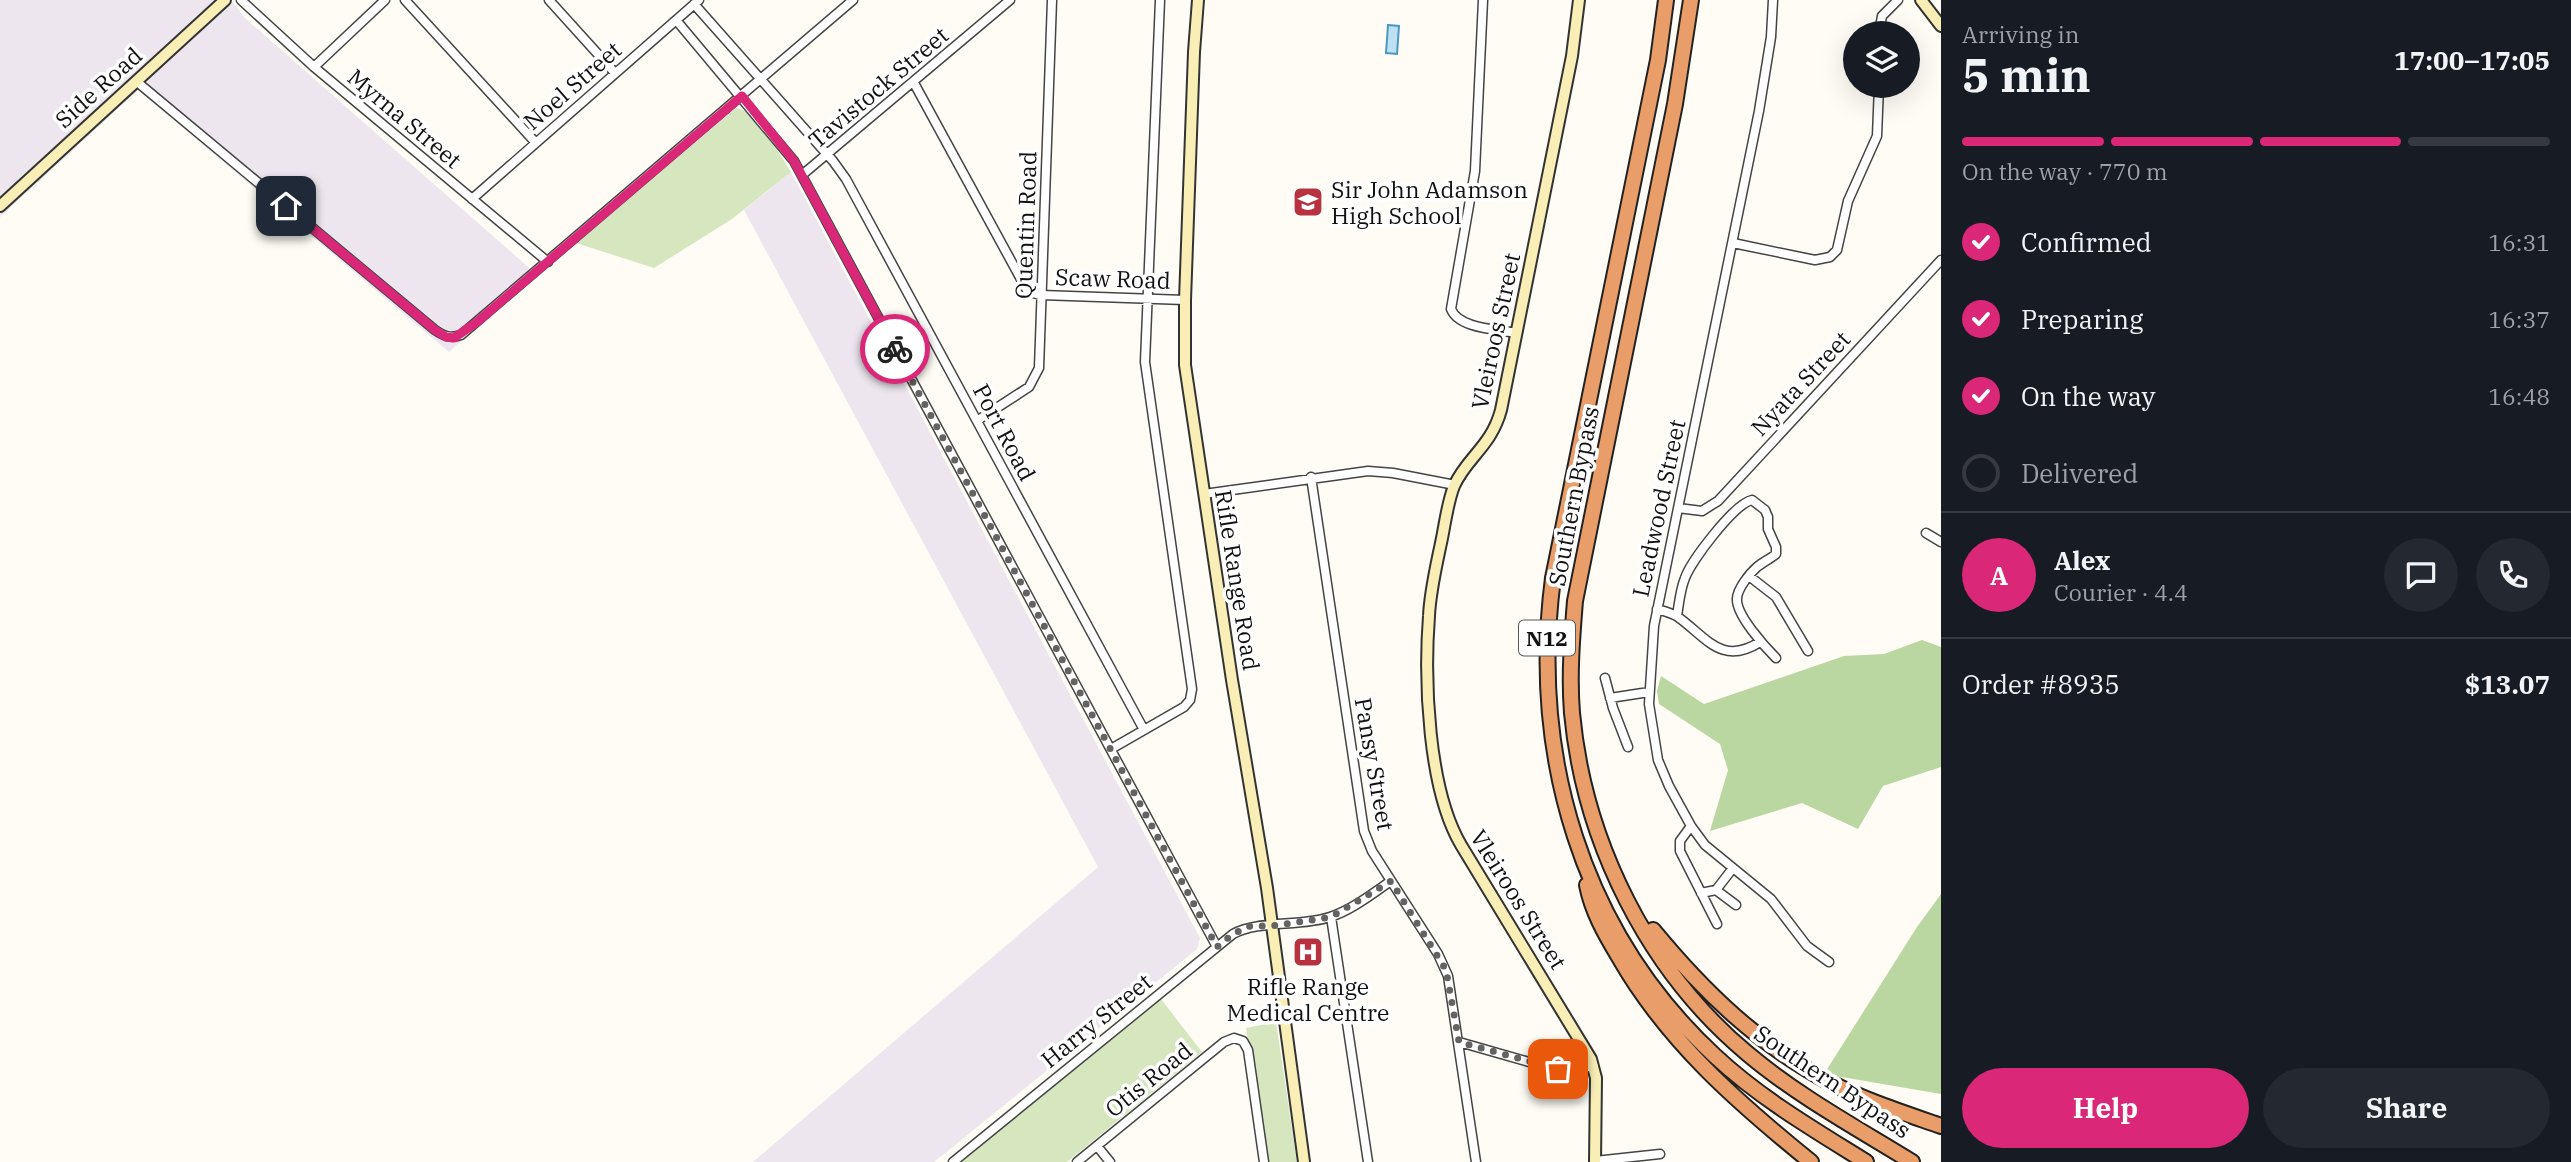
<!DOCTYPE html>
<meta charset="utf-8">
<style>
:root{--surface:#171b24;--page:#242831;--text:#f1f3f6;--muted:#9ea1a6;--line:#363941;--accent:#db2777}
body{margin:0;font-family:"IBM Plex Serif",serif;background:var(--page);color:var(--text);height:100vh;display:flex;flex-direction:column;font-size:26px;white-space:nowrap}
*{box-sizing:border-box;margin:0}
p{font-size:23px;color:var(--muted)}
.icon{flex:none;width:38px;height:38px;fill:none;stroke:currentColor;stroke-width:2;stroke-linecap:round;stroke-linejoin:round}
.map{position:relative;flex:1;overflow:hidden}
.panel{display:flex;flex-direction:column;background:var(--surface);width:630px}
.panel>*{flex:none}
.buttons{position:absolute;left:1843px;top:21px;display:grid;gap:14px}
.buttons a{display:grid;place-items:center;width:77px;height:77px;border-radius:50%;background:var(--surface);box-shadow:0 7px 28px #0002;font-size:35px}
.pin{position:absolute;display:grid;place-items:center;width:60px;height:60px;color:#fff;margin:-30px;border-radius:14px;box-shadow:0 4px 10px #0006}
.courier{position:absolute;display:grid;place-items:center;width:70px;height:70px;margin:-35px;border:5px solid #db2777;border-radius:50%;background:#fff;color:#222;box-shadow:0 2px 9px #0007}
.head em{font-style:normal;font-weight:700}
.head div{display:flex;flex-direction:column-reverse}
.head{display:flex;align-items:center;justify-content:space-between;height:119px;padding:0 21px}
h1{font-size:46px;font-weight:700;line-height:52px}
.bar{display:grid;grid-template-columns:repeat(4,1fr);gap:10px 7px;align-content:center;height:84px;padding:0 21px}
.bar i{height:9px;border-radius:5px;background:var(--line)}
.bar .on{background:var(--accent)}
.bar p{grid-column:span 4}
.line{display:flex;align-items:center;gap:18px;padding:0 21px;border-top:2px solid var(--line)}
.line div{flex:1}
.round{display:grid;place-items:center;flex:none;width:74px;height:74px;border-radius:37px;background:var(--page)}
ol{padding:0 21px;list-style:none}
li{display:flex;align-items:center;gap:21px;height:77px}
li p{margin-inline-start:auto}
li .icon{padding:7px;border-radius:50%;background:var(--accent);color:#fff;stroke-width:4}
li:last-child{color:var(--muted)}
li i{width:38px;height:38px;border:4px solid var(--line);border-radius:50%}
.primary-button{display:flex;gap:14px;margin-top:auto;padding:14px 21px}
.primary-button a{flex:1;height:80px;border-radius:42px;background:var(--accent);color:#fff;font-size:28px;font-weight:700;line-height:80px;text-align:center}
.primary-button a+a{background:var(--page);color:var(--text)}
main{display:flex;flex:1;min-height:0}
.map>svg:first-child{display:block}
.industrial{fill:#ede6ee}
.green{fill:#d6e7c0}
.forest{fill:#bbd7a1}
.water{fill:#bde0f2;stroke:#4a98c3;stroke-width:2}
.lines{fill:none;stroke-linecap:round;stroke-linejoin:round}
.street-casing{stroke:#444;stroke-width:11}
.secondary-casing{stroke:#333;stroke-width:14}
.highway-casing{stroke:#222;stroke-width:18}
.street{stroke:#fff;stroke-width:8}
.secondary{stroke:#f9efb6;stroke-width:10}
.highway{stroke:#e99e69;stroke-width:14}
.done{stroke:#646361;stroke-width:7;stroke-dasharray:0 12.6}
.route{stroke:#db2777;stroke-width:9}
.labels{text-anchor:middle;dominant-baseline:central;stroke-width:7;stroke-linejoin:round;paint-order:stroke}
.shield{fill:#fff;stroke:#585858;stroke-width:2}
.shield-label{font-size:21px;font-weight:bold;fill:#111}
.street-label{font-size:23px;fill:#111;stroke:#fff}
.poi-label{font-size:23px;fill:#111;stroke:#fff;text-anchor:start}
</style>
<main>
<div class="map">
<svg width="1941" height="1162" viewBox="0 0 1941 1162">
<rect width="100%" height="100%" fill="#fefcf5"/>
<path class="industrial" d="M 0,0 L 231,0 L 245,18 L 535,273 L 449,352 L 138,90 L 0,217 Z
M 791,172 L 1200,938 L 1197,949 L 934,1162 L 753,1162 L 1098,867 L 744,210 Z"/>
<path class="green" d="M 736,108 C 754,109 781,156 791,172 L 732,219 L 654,268 L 576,243 Z
M 1161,999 L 1202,1052 L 1067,1162 L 959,1162 Z
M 1276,1022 L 1297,1162 L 1267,1162 L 1246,1028 Z"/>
<path class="forest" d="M 1922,640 L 1941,647 L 1941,767 L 1883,786 L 1858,829 L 1802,803 L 1710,831 L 1728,770 L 1720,744 L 1659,704 L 1657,691 L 1661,676 L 1704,704 L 1844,656 L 1884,654 Z
M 1941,894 L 1941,1094 L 1824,1074 L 1917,927 Z"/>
<path class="water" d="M 1388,25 L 1399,26 L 1397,54 L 1386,53 Z"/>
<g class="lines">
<g class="street-casing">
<path id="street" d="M 241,0 L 314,67 L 548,262
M 405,0 L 536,143
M 549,0 L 615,73
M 1483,0 L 1475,171 L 1451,309 C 1459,329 1497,329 1516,333
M 1773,0 L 1771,37 L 1759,111 L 1654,626 L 1649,704 L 1658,760 L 1669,786 L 1691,826 L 1705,845 L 1771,899 L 1807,946 L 1829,962
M 694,4 L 833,161 L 846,179 L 1144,730
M 676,20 L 794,161 L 1217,947
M 1879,33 L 1882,16 L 1898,0
M 314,67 L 385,0
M 136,81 L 435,330 C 444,336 450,339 461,335 L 853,0
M 914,83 L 1028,292 L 1041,295 L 1185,300
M 802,175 L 1010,0
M 472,199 L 699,0
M 1733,243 L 1815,260 L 1830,257 L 1837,250 L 1848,201 L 1877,136 L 1879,86
M 978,420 L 1029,387 L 1039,368 L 1052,0
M 1311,477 L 1364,831 L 1372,851 L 1438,954 L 1448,976 L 1476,1162
M 1204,494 L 1368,471 L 1393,473 L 1455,485
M 1678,508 L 1702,511 L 1718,501 L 1941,260
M 1926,533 L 1941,542
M 1749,576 L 1776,597 L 1808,651
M 1657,609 C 1664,611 1672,613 1678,617 C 1707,638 1722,666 1760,642
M 1677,616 C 1679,604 1680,590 1685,578 C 1691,561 1734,504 1752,500 L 1765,510 L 1768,517 L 1768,529 L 1776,547 L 1776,554 C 1770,559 1763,562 1757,567 C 1750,573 1737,589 1737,599 C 1736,615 1765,647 1776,658
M 1605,678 L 1613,708 L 1628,747
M 1610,698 L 1649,692
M 1111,749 L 1184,707 L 1190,700 L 1192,689 L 1145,362 L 1160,0
M 1691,826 L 1680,841 L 1680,851 L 1717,924
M 1716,890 L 1733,868
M 1701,893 L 1716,890 L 1736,905
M 1331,917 L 1368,1162
M 1459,1042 L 1550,1068 L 1594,1067
M 1097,1146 L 1110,1162
M 1595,1161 L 1660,1154
M 953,1162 L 1233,934 C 1258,920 1300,927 1330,917 C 1352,910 1373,893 1391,881
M 1077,1162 L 1224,1042 L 1234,1038 L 1243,1041 L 1248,1050 L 1264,1162"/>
</g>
<g class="secondary-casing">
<path id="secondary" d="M 1198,0 L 1194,52 L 1185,300 L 1185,365 L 1232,680 L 1267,888 L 1304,1162
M 1579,0 L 1572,56 L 1501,410 C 1491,447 1467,457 1454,486 C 1447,504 1445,525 1441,543 C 1436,567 1430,592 1429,616 C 1424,681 1428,789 1461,845 L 1591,1059 L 1596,1078 L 1595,1162
M 1921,0 L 1941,26
M 0,206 L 225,0"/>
</g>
<g class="highway-casing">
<path id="highway" d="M 1666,0 L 1658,60 L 1553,578 C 1530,755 1581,932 1715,1056 C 1760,1098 1813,1129 1866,1162
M 1691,0 L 1675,104 L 1575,601 C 1572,638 1569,676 1572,713 C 1584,842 1648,971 1748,1054 C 1798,1096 1857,1128 1912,1162
M 1587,885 C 1592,911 1605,934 1619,957 C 1667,1041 1737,1102 1811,1162
M 1653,930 C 1704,992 1759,1045 1831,1083 C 1866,1101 1904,1113 1941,1126"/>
</g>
<use href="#street" class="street"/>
<use href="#secondary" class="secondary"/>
<use href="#highway" class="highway"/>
</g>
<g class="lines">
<path class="done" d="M 895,349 L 1217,947 L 1233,934 L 1250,926 L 1272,926 L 1331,917 L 1391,881 L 1446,970 L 1459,1042 L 1558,1069"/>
<path class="route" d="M 286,206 L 435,330 L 446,337 L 454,338 L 477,322 L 742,96 L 794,161 L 895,349"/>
</g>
<defs>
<g id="school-square" transform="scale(1.575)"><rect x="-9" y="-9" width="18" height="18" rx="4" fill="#b7323e" stroke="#fff"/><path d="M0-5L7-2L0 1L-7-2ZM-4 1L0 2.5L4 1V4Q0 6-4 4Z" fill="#fff"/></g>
<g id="hospital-square" transform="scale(1.575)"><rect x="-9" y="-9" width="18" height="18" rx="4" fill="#b7323e" stroke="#fff"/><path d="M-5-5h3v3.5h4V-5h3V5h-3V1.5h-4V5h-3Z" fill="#fff"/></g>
</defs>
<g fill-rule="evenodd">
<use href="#school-square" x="1308" y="202"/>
<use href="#hospital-square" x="1308" y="952"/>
</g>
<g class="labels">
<rect class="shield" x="1519" y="620.5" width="56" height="35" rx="5"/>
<g class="shield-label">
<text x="1547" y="638">N12</text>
</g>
<g class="street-label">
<text transform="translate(572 85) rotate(-41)">Noel Street</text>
<text transform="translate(98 87) rotate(-42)">Side Road</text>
<text transform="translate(878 87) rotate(-40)">Tavistock Street</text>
<text transform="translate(405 118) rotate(40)">Myrna Street</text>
<text transform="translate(1025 225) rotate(-88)">Quentin Road</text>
<text transform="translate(1113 278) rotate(2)">Scaw Road</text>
<text transform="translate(1495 331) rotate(-78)">Vleiroos Street</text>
<text transform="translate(1800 383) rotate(-47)">Nyata Street</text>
<text transform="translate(1005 432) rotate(62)">Port Road</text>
<text transform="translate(1573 496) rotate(-79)">Southern Bypass</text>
<text transform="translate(1658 508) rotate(-78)">Leadwood Street</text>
<text transform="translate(1238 580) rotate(81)">Rifle Range Road</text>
<text transform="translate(1375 764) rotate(80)">Pansy Street</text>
<text transform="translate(1519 899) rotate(58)">Vleiroos Street</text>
<text transform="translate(1096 1020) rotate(-39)">Harry Street</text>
<text transform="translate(1148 1079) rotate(-39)">Otis Road</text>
<text transform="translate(1833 1081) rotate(34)">Southern Bypass</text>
</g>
<g class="poi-label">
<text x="1331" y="189">Sir John Adamson<tspan x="1331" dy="26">High School</tspan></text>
<text x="1308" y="986" text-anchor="middle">Rifle Range<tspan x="1308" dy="26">Medical Centre</tspan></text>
</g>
</g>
</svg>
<div class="buttons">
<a><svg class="icon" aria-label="layers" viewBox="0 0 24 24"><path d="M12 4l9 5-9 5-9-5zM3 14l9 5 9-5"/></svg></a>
</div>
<div class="pin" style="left:1558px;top:1069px;background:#ea580c"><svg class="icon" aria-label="bag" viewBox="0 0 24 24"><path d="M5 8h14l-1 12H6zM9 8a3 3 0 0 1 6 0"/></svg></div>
<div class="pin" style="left:286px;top:206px;background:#1f2937"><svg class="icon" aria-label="home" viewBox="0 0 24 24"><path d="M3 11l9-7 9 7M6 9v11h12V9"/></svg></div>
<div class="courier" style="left:895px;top:349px"><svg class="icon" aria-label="bike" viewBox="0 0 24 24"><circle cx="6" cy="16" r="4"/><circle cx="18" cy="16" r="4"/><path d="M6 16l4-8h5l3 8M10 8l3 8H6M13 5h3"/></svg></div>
</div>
<section class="panel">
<div class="head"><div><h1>5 min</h1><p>Arriving in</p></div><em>17:00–17:05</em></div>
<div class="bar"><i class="on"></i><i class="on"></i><i class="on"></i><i></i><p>On the way · 770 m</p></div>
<ol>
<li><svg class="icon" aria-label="check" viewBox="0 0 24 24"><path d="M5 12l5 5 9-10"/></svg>Confirmed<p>16:31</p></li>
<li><svg class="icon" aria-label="check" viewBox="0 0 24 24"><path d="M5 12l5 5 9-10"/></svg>Preparing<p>16:37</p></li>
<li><svg class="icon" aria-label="check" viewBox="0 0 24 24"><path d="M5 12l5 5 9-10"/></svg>On the way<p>16:48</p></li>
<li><i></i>Delivered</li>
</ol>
<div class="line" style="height:126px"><b class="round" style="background:var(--accent);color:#fff">A</b><div><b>Alex</b><p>Courier · 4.4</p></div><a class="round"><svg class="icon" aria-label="chat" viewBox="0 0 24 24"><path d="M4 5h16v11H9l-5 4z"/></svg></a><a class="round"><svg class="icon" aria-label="phone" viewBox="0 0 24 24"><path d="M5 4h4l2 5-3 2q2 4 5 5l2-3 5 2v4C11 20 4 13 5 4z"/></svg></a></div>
<div class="line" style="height:91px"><div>Order #8935</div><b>$13.07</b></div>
<div class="primary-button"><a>Help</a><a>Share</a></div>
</section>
</main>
